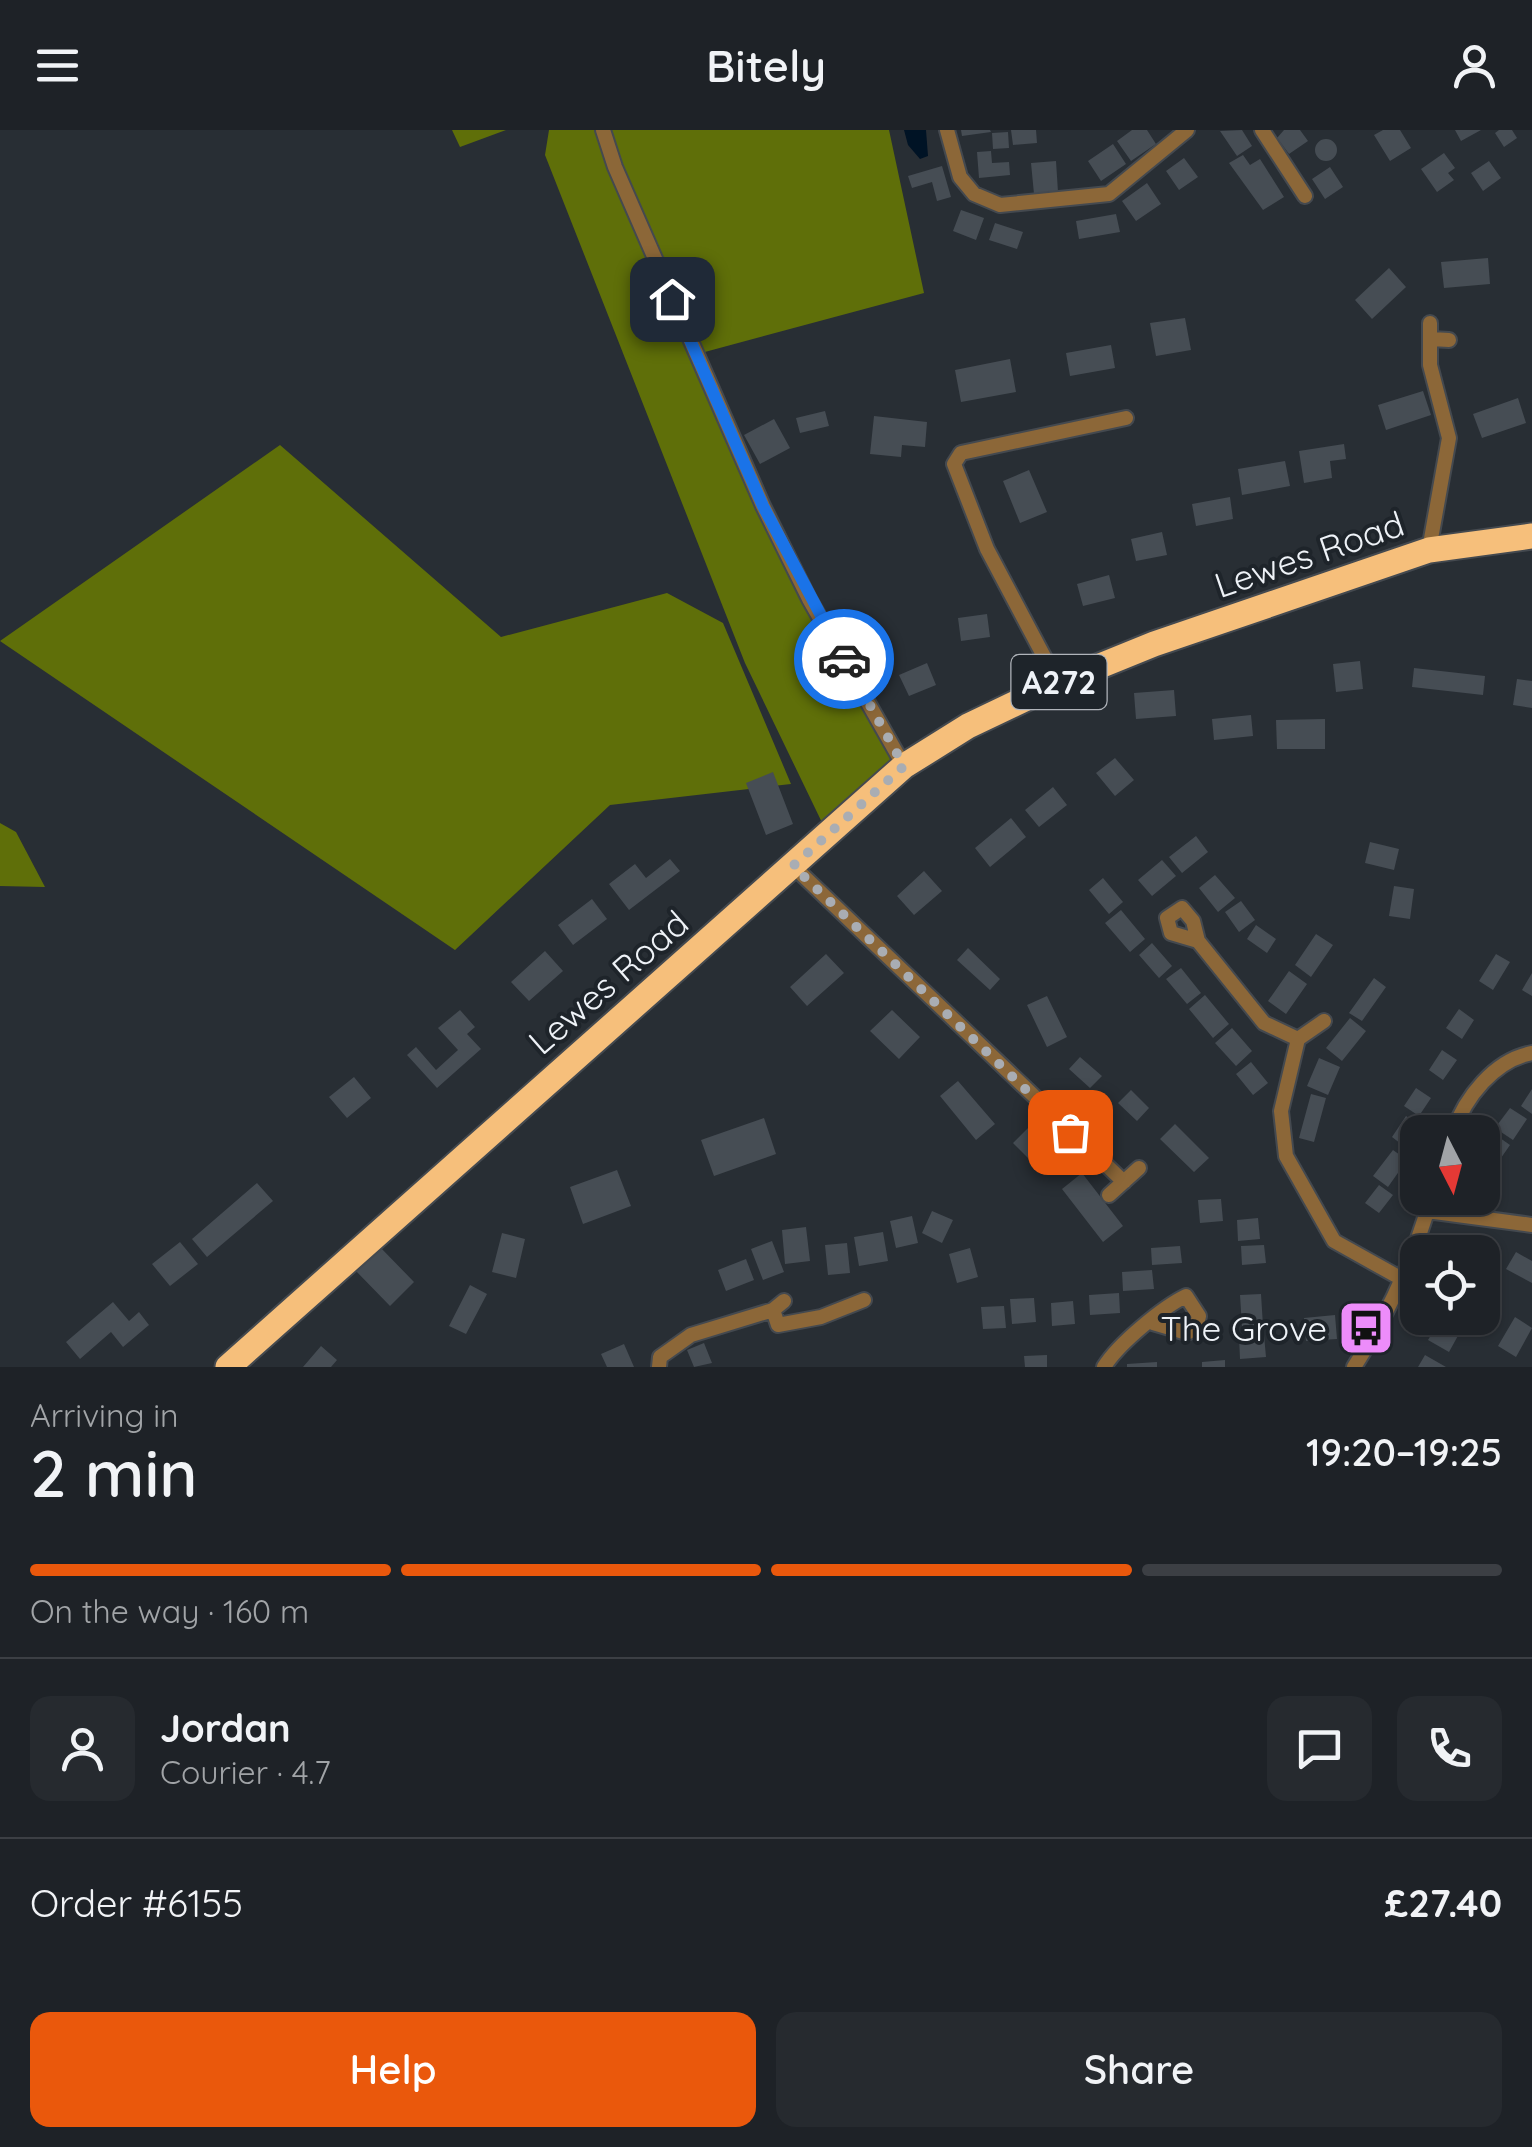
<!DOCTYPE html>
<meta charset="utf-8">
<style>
:root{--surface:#1e2227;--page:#262a2f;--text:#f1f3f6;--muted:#a1a4a7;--line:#3c3f44;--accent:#ea580c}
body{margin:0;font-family:Quicksand,sans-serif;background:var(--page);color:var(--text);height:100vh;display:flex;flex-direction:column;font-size:38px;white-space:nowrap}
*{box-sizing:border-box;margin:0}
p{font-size:32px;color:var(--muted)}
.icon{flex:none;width:55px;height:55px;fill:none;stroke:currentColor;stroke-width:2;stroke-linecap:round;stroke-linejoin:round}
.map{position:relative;height:1237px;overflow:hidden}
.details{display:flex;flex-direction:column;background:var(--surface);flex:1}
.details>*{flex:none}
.needle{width:65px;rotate:174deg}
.controls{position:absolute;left:1400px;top:985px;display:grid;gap:20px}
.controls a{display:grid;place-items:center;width:100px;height:100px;border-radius:20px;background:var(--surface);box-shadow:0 2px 8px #0004,0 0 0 2px var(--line);font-size:50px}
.pin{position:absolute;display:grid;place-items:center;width:85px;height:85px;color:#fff;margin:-42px;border-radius:20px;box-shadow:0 5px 15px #0006}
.courier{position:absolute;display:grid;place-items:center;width:100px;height:100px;margin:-50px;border:8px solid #1a73e8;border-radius:50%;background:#fff;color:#222;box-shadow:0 2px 12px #0007}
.headline em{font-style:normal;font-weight:600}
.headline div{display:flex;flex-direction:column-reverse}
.headline{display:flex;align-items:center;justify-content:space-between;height:170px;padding:0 30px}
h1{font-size:65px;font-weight:600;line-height:75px}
.bar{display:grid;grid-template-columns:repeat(4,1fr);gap:15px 10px;align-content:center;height:120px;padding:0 30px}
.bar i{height:12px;border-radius:8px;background:var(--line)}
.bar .current{background:var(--accent)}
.bar p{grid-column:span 4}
.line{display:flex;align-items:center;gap:25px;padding:0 30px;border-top:2px solid var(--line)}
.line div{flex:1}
.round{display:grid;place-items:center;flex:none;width:105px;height:105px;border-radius:20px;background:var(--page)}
.button{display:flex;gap:20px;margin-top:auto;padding:20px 30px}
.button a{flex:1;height:115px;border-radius:20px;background:var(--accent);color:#fff;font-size:40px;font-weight:600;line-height:115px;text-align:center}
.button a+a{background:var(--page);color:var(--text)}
header{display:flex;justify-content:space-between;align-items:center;height:130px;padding:0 30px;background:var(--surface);font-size:45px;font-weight:600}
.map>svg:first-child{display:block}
.forest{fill:#5f6f09}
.water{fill:#001325}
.building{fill:#464d54}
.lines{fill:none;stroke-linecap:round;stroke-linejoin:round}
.street-casing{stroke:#44494f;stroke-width:18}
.highway-casing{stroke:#44494f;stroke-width:29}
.street{stroke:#8c6738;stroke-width:14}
.highway{stroke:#f6bf7b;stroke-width:25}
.done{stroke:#a9adb3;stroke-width:10;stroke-dasharray:0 18}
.route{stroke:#1a73e8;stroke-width:12}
.labels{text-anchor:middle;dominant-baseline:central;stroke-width:8;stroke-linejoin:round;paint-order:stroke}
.shield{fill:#1e242a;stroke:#b0b4ba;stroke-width:2.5}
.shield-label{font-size:32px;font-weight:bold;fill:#eef2f7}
.street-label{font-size:35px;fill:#eef2f7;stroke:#1e242a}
.poi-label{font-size:35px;fill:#eef2f7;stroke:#1e242a;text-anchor:end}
</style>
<header><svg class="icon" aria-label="menu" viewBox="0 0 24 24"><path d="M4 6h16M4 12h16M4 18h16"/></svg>Bitely<svg class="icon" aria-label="person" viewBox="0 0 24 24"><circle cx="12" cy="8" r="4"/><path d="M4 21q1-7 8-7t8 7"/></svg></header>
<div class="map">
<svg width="1532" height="1237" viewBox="0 0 1532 1237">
<rect width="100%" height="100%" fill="#282e34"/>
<path class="forest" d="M 452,0 L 506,0 L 460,17 Z
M 549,0 L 889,0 L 924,163 L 690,226 L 763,376 L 904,636 L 829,707 L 745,533 L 545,25 Z
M 280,315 L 501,507 L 667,463 L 723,493 L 791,654 L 610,675 L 455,820 L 0,511 Z
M 0,693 L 16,702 L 45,757 L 0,756 Z"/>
<path class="water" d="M 904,0 L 926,0 L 928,26 L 920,29 L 908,15 Z"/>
<path class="building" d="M 961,0 L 990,0 L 991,2 L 962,6 Z
M 1011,0 L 1036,0 L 1037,13 L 1013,15 Z
M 1147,0 L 1156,14 L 1131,31 L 1117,11 L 1132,0 Z
M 1242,0 L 1252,16 L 1237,26 L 1220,1 Z
M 1284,0 L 1300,0 L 1308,11 L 1289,24 L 1277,8 Z
M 1383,0 L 1400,0 L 1411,18 L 1390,31 L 1374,5 Z
M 1455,0 L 1481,0 L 1461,11 Z
M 1499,0 L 1512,0 L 1517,8 L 1504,17 L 1495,3 Z
M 1008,2 L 1009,18 L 993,19 L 992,3 Z
M1315 20a11 11 0 1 1 22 0a11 11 0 1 1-22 0Z
M 1113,14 L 1126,34 L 1101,51 L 1088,31 Z
M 991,21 L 992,33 L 1009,32 L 1010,45 L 979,48 L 977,22 Z
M 1444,23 L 1455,38 L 1448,43 L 1454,50 L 1437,62 L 1421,39 Z
M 1243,25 L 1250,35 L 1260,29 L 1284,67 L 1263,80 L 1229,33 Z
M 1184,28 L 1198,47 L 1179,60 L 1166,41 Z
M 1056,31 L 1058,62 L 1034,64 L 1031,33 Z
M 1489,31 L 1501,48 L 1483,61 L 1471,43 Z
M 942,36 L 951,67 L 937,71 L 932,52 L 912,58 L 908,46 Z
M 1330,37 L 1343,57 L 1325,69 L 1312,49 Z
M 1147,53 L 1161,74 L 1136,91 L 1122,71 Z
M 961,80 L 984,88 L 976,110 L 953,101 Z
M 1116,84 L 1120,102 L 1079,109 L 1076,91 Z
M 995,93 L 1023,102 L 1017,119 L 989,110 Z
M 1488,128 L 1490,154 L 1444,158 L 1441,132 Z
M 1389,138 L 1406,157 L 1372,189 L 1355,170 Z
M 1185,188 L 1191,220 L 1156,226 L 1150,193 Z
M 1111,215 L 1115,238 L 1070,246 L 1066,223 Z
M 1010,229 L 1016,262 L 961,272 L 955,240 Z
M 1423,261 L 1431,285 L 1386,300 L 1378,275 Z
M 1518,268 L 1526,293 L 1482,308 L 1473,284 Z
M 825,281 L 829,296 L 800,303 L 796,288 Z
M 874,286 L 927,292 L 925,317 L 902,315 L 901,327 L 870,324 Z
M 774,289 L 790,318 L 760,334 L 744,305 Z
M 1344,314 L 1346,329 L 1330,331 L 1332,348 L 1304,353 L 1299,321 Z
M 1285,331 L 1290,356 L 1242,365 L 1238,339 Z
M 1029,340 L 1047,382 L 1020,393 L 1003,351 Z
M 1230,367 L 1233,389 L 1196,396 L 1192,374 Z
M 1162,402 L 1167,425 L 1136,431 L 1131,409 Z
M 1109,445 L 1115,468 L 1083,476 L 1077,454 Z
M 987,484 L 990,507 L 961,511 L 958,488 Z
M 1360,531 L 1363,559 L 1336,562 L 1333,534 Z
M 927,533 L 936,555 L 909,566 L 899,545 Z
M 1414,538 L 1485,546 L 1483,565 L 1412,557 Z
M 1517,549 L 1532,551 L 1532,578 L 1513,575 Z
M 1174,560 L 1176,586 L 1136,589 L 1134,563 Z
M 1251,585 L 1253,606 L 1214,610 L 1212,589 Z
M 1325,589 L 1325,619 L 1277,619 L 1276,590 Z
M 1115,628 L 1134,650 L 1115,666 L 1096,643 Z
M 773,642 L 793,694 L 766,705 L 746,653 Z
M 1053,657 L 1067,675 L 1039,697 L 1025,680 Z
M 1011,688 L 1026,707 L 990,737 L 975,718 Z
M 1196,706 L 1208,722 L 1182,743 L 1169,727 Z
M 1370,712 L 1399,719 L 1394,740 L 1365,733 Z
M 670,729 L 680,741 L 629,780 L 609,754 L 635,734 L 646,748 Z
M 1162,730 L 1176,746 L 1152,766 L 1138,750 Z
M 924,741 L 942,761 L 914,785 L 897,766 Z
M 1215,745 L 1235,768 L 1218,782 L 1199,758 Z
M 1103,748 L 1123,772 L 1109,784 L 1089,760 Z
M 1394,756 L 1414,759 L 1410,789 L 1389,786 Z
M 592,769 L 607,789 L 573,815 L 558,795 Z
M 1241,771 L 1255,790 L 1239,802 L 1225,782 Z
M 1121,780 L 1145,809 L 1130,822 L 1105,793 Z
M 1256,795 L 1276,809 L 1267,823 L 1247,809 Z
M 1316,804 L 1333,815 L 1311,847 L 1295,835 Z
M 1152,813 L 1172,836 L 1159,848 L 1139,825 Z
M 968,818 L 1000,849 L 990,860 L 957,830 Z
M 545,821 L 563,841 L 529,871 L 511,852 Z
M 826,824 L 844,843 L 807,876 L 790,857 Z
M 1496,824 L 1510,832 L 1493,860 L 1479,851 Z
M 1181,838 L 1201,863 L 1187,874 L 1166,849 Z
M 1289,841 L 1307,854 L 1286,884 L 1268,871 Z
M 1532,843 L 1532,866 L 1522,860 Z
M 1374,848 L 1386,857 L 1362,891 L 1349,883 Z
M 1205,865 L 1229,894 L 1213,908 L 1189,879 Z
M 1047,866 L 1067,907 L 1047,917 L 1027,875 Z
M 1459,879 L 1474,890 L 1462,909 L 1446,898 Z
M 460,880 L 475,897 L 467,904 L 481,919 L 437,958 L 407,925 L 416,917 L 436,940 L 458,920 L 438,898 Z
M 892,880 L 920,907 L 899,929 L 870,901 Z
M 1350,888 L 1366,901 L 1342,931 L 1326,918 Z
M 1232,898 L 1252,921 L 1236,936 L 1215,913 Z
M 1442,920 L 1457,930 L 1443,950 L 1429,940 Z
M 1080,927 L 1102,946 L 1090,958 L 1069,939 Z
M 1319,928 L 1340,937 L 1328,965 L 1307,956 Z
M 1251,932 L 1268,953 L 1253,965 L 1236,944 Z
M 354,947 L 371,968 L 347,988 L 329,967 Z
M 958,951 L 995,994 L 976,1010 L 940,966 Z
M 1416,958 L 1431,968 L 1419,986 L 1404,976 Z
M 1532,959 L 1532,984 L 1521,976 Z
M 1131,960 L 1149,978 L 1137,991 L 1118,973 Z
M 1311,964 L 1326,968 L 1314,1012 L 1299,1008 Z
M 1510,978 L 1527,989 L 1513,1010 L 1495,998 Z
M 1406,986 L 1420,996 L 1405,1017 L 1392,1007 Z
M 764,988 L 776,1024 L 714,1046 L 701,1010 Z
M 1175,994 L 1209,1028 L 1194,1042 L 1160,1009 Z
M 1029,997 L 1059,1027 L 1043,1043 L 1013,1013 Z
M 1493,1003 L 1510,1015 L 1501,1028 L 1484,1017 Z
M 1393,1020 L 1407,1030 L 1388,1057 L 1373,1046 Z
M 1482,1037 L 1496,1047 L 1482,1066 Z
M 617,1040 L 631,1076 L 583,1094 L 570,1057 Z
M 1082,1043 L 1123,1096 L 1103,1112 L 1062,1059 Z
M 257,1053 L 273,1071 L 207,1127 L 192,1109 Z
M 1379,1055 L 1393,1065 L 1379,1083 L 1365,1073 Z
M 1221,1069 L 1223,1091 L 1200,1093 L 1198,1070 Z
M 932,1081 L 953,1090 L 942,1113 L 922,1103 Z
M 912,1086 L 918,1113 L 896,1118 L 890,1091 Z
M 1258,1088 L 1260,1109 L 1238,1111 L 1237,1090 Z
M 806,1097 L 810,1131 L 785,1134 L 782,1100 Z
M 883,1102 L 888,1131 L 859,1136 L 854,1107 Z
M 502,1103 L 525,1109 L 516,1148 L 492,1142 Z
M 772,1111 L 784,1142 L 763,1150 L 751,1119 Z
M 180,1112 L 198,1134 L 170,1156 L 152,1134 Z
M 847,1113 L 850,1143 L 828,1145 L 825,1115 Z
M 1264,1115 L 1266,1133 L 1242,1135 L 1241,1116 Z
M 1180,1116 L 1182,1133 L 1152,1135 L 1151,1118 Z
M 380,1117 L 414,1152 L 390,1176 L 355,1140 Z
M 970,1118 L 978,1147 L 957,1153 L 949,1124 Z
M 1516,1122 L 1532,1131 L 1532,1153 L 1506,1139 Z
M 746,1129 L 754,1150 L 726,1161 L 718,1140 Z
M 1152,1140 L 1154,1159 L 1123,1161 L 1122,1142 Z
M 470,1155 L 487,1164 L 466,1204 L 449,1196 Z
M 1119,1163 L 1120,1183 L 1090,1185 L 1089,1165 Z
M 1261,1164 L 1263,1196 L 1242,1197 L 1240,1165 Z
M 1034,1168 L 1036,1192 L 1012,1194 L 1010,1169 Z
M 1073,1171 L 1075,1194 L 1052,1196 L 1051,1173 Z
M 113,1172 L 129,1191 L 139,1182 L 149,1195 L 123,1217 L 111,1202 L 80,1229 L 66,1212 Z
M 1004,1176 L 1006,1198 L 983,1199 L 981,1177 Z
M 1335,1185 L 1337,1209 L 1306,1211 L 1304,1188 Z
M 1515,1187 L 1532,1198 L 1516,1227 L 1498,1216 Z
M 1441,1188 L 1465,1193 L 1449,1222 L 1428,1210 Z
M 1264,1205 L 1266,1227 L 1240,1229 L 1239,1206 Z
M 704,1213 L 712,1233 L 694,1237 L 687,1220 Z
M 624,1214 L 634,1237 L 607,1237 L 601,1224 Z
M 321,1216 L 337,1230 L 331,1237 L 303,1237 Z
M 1047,1225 L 1047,1237 L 1025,1237 L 1024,1226 Z
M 1425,1225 L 1446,1237 L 1418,1237 Z
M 1225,1230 L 1225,1237 L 1202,1237 L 1202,1232 Z
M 1157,1232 L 1157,1237 L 1127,1237 L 1127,1234 Z"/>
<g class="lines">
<g class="street-casing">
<path id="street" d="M 603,0 L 615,37 L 763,376 L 809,469 L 904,636
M 947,0 L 960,47 L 974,64 L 1000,75 L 1109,64 L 1187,0
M 1262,0 L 1305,66
M 1431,209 L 1449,210
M 1429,420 L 1449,308 L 1430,235 L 1430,193
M 1058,553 L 987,419 L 954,334 L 961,323 L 1126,288
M 793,736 L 1124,1052
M 1198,811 L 1193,791 L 1182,778 L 1167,788 L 1171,803 L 1198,811 L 1264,893 L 1298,909 L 1281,981 L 1286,1026 L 1334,1111 L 1402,1149
M 1298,909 L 1324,891
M 1453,1002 C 1465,968 1494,930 1532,923
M 1109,1065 L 1139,1038
M 1427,1081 L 1532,1095
M 773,1180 L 778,1195 L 821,1187 L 864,1170
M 659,1237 L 660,1227 L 691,1205 L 773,1180 L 784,1171
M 1104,1237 C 1118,1214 1163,1177 1186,1166 L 1199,1186 L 1196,1198 L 1187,1203 L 1153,1193
M 1354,1237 C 1388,1185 1414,1128 1431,1068"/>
</g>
<g class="highway-casing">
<path id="highway" d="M 228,1237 L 904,636 L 968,596 L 1058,553 L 1154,514 L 1429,420 L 1532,406"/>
</g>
<use href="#street" class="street"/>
<use href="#highway" class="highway"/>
</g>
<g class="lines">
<path class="done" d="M 844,529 L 904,636 L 793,736 L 1070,1002"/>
<path class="route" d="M 672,169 L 763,376 L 844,529"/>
</g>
<defs>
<g id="bus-square" transform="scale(2.875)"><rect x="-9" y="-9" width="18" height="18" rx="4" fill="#ed8cfa" stroke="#1e242a"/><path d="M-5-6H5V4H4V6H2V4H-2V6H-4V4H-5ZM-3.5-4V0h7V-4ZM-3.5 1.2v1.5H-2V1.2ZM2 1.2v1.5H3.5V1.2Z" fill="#111"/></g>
</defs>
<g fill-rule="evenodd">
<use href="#bus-square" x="1366" y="1198"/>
</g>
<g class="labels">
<rect class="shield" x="1011.5" y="525" width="95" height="54" rx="8"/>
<g class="shield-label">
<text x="1059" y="552">A272</text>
</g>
<g class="street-label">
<text transform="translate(1309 424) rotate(-19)">Lewes Road</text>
<text transform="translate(608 852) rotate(-41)">Lewes Road</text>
</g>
<g class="poi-label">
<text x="1327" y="1198">The Grove</text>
</g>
</g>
</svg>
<div class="controls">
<a><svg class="needle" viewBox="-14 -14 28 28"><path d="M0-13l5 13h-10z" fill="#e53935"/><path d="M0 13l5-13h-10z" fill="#a1a4a7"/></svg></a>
<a><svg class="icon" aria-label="locate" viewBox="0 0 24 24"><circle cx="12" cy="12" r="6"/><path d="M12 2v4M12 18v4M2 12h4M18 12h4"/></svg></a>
</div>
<div class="pin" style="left:1070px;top:1002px;background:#ea580c"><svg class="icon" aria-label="bag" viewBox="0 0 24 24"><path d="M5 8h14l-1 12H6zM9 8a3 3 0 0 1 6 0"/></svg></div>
<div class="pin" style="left:672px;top:169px;background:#1f2937"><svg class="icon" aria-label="home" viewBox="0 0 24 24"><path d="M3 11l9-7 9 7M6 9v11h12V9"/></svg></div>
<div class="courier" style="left:844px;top:529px"><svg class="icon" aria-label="car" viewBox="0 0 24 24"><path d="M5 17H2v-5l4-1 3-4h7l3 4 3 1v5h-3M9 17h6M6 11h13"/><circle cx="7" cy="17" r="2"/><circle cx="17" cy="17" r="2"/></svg></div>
</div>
<section class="details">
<div class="headline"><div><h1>2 min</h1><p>Arriving in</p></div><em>19:20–19:25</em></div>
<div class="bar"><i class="current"></i><i class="current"></i><i class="current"></i><i></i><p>On the way · 160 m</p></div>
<div class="line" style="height:180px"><a class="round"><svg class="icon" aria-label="person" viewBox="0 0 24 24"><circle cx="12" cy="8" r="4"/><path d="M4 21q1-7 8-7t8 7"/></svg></a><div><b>Jordan</b><p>Courier · 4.7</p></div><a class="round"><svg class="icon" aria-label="chat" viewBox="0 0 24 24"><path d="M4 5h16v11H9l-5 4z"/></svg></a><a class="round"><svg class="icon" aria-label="phone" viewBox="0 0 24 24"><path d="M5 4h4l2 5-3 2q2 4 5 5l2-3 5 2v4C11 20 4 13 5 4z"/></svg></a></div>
<div class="line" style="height:130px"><div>Order #6155</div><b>£27.40</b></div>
<div class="button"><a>Help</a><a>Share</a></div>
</section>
